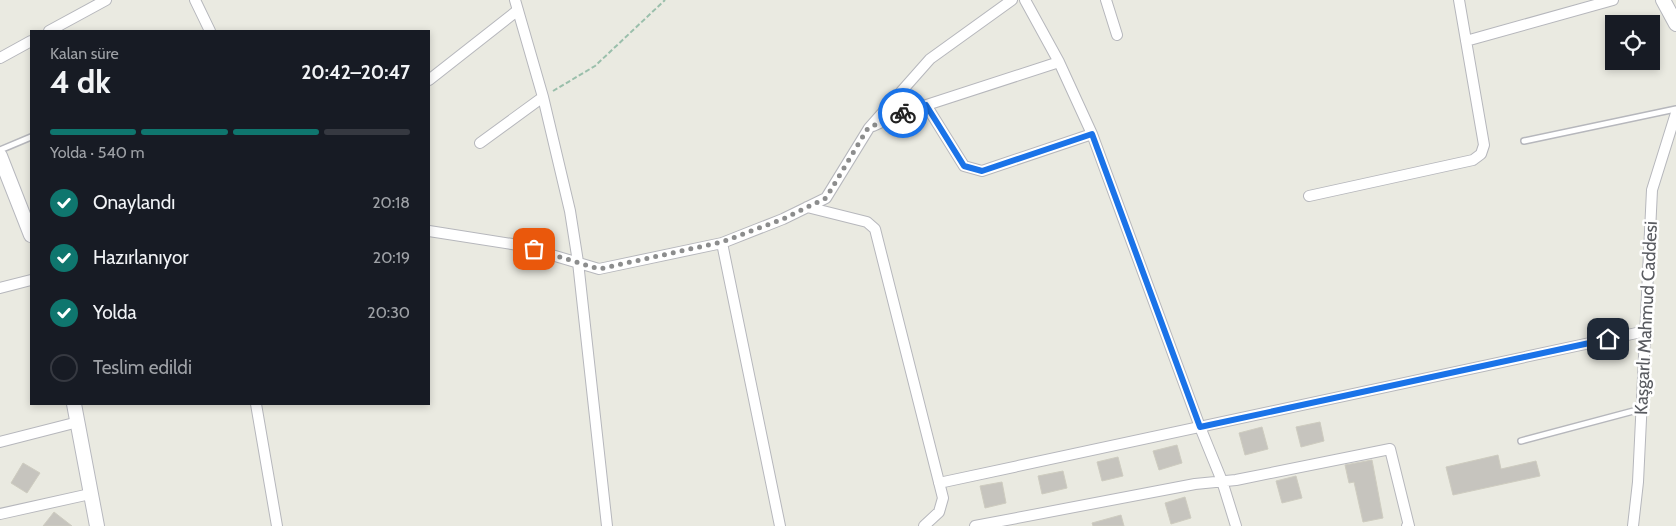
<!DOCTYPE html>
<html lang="tr">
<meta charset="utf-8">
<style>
:root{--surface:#171b24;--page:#242831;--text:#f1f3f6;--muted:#9ea1a6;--line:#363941;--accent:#0f766e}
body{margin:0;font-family:Cabin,sans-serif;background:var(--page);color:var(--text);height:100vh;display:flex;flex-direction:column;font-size:19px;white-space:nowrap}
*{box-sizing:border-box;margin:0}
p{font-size:16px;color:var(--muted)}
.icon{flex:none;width:28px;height:28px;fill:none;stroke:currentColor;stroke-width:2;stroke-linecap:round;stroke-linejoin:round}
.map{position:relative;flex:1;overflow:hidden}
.sheet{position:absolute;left:30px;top:30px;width:400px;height:375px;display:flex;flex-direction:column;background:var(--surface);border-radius:0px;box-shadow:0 2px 8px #0003}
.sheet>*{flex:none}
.tools{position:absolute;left:1605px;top:15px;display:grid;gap:10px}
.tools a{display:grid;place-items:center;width:55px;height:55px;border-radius:0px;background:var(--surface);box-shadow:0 2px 8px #0003;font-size:25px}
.pin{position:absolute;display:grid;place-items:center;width:42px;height:42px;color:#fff;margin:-21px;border-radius:10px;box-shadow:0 2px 8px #0006}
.courier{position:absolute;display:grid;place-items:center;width:50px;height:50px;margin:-25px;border:4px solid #1a73e8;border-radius:50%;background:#fff;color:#222;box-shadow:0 1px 6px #0007}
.head em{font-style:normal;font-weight:800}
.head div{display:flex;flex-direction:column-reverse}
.head{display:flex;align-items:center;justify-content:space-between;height:85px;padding:0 20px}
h1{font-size:32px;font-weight:800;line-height:38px}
.bar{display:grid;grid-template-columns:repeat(4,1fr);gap:8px 5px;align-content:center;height:60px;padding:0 20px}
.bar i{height:6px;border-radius:4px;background:var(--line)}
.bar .selected{background:var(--accent)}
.bar p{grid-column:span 4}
ol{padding:0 20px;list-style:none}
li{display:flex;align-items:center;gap:15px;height:55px}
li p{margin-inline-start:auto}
li .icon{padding:5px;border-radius:50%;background:var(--accent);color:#fff;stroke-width:4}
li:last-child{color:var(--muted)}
li i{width:28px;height:28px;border:2px solid var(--line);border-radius:50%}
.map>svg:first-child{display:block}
.building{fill:#c6c4be;stroke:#ceccc0}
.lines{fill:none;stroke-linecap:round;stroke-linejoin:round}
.lane-casing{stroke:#b6b7bc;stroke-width:8}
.street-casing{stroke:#b6b7bc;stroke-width:12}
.secondary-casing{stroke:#b7b8be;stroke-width:16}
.path{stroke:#9abfab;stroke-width:2;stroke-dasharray:5 2.5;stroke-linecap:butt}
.lane{stroke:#fff;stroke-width:5}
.street{stroke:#fff;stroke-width:10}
.secondary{stroke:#fff;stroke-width:14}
.done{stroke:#8c8d8d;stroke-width:5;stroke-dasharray:0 9}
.route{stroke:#1a73e8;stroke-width:6}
.labels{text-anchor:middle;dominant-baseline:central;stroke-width:5;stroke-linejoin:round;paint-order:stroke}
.street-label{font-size:18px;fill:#595b60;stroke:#fff}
</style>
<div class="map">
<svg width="1676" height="526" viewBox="0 0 1676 526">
<rect width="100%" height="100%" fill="#eaeae1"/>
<path class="building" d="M 1320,422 L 1324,441 L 1301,447 L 1296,427 Z
M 1262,427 L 1268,449 L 1245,455 L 1239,433 Z
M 1177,445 L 1182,463 L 1159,470 L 1153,451 Z
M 1498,455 L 1501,469 L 1536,461 L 1540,476 L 1453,495 L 1446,467 Z
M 1118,457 L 1123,476 L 1102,481 L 1097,462 Z
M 1372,460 L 1383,518 L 1363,522 L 1354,482 L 1349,483 L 1345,465 Z
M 23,463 L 40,473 L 27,493 L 11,483 Z
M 1063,471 L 1067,488 L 1042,494 L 1038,476 Z
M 1296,476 L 1302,498 L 1282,503 L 1276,481 Z
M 1002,482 L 1006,503 L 985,508 L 980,486 Z
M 1185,497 L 1191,518 L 1171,524 L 1165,503 Z
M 54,512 L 72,526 L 43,526 Z
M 1121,515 L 1124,526 L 1093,526 L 1092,523 Z"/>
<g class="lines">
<g class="lane-casing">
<path id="lane" d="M 1524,141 L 1676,109
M 0,150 L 31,137
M 1521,441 L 1641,409"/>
</g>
<g class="street-casing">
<path id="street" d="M 195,0 L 210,31
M 515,0 L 543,97 L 570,211 L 578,262 L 607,526
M 1025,0 L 1059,62 L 1092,134 L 1200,427 L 1222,481 L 1236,526
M 1106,0 L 1117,35
M 49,31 L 106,0
M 1466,41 L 1613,0
M 0,58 L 31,41
M 429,80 L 518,10
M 926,105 L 964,166 L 982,171 L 1092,134
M 873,126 L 902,113 L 1059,62
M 480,143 L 543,97
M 1309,196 L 1473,160 L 1481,154 L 1484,145 L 1459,0
M 807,207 L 867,222 L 875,229 L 943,498 L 939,512 L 924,526
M 429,231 L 518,245 L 599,269 L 722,243 L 783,219 L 826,198 L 869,128 L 930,59 L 1012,0
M 722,243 L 780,526
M 0,288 L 31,280
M 256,404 L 277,526
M 0,442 L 78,422
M 939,483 L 1646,331
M 0,514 L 90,494
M 975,526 L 1195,484 L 1236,480 L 1390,449 L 1409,526 L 1407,526
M 1633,526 L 1638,482 L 1652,190 L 1676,113"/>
</g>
<g class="secondary-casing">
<path id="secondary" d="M 1663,0 L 1676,24
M 0,156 L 31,235
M 74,404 L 97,526"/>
</g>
<path class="path" d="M 553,91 L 595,66 L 665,0"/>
<use href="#lane" class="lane"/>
<use href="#street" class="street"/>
<use href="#secondary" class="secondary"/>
</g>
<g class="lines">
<path class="done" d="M 534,249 L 599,269 L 722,242 L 783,219 L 826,198 L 868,128 L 903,113"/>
<path class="route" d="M 903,113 L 926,105 L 964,166 L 982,171 L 1092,134 L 1200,427 L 1608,339"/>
</g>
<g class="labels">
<g class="street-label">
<text transform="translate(1646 318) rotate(-87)">Kaşgarlı Mahmud Caddesi</text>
</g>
</g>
</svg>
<div class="tools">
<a><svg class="icon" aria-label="locate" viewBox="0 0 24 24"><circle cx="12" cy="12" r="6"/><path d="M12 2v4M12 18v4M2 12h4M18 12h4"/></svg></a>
</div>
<div class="pin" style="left:534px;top:249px;background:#ea580c"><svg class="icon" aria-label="bag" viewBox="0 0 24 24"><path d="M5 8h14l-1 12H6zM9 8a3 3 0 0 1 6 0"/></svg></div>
<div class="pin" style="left:1608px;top:339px;background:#1f2937"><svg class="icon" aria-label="home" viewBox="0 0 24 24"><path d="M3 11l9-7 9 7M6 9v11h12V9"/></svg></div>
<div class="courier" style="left:903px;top:113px"><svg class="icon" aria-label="bike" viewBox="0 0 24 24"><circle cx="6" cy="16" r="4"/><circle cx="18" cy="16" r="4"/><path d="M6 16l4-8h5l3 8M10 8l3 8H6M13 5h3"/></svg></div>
<section class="sheet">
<div class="head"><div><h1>4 dk</h1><p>Kalan süre</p></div><em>20:42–20:47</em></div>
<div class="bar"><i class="selected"></i><i class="selected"></i><i class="selected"></i><i></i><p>Yolda · 540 m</p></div>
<ol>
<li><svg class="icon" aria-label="check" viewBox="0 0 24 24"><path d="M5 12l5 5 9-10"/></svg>Onaylandı<p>20:18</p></li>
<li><svg class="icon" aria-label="check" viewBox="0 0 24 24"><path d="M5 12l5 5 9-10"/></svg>Hazırlanıyor<p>20:19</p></li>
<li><svg class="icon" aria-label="check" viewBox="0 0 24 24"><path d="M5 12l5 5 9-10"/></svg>Yolda<p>20:30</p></li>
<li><i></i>Teslim edildi</li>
</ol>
</section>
</div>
